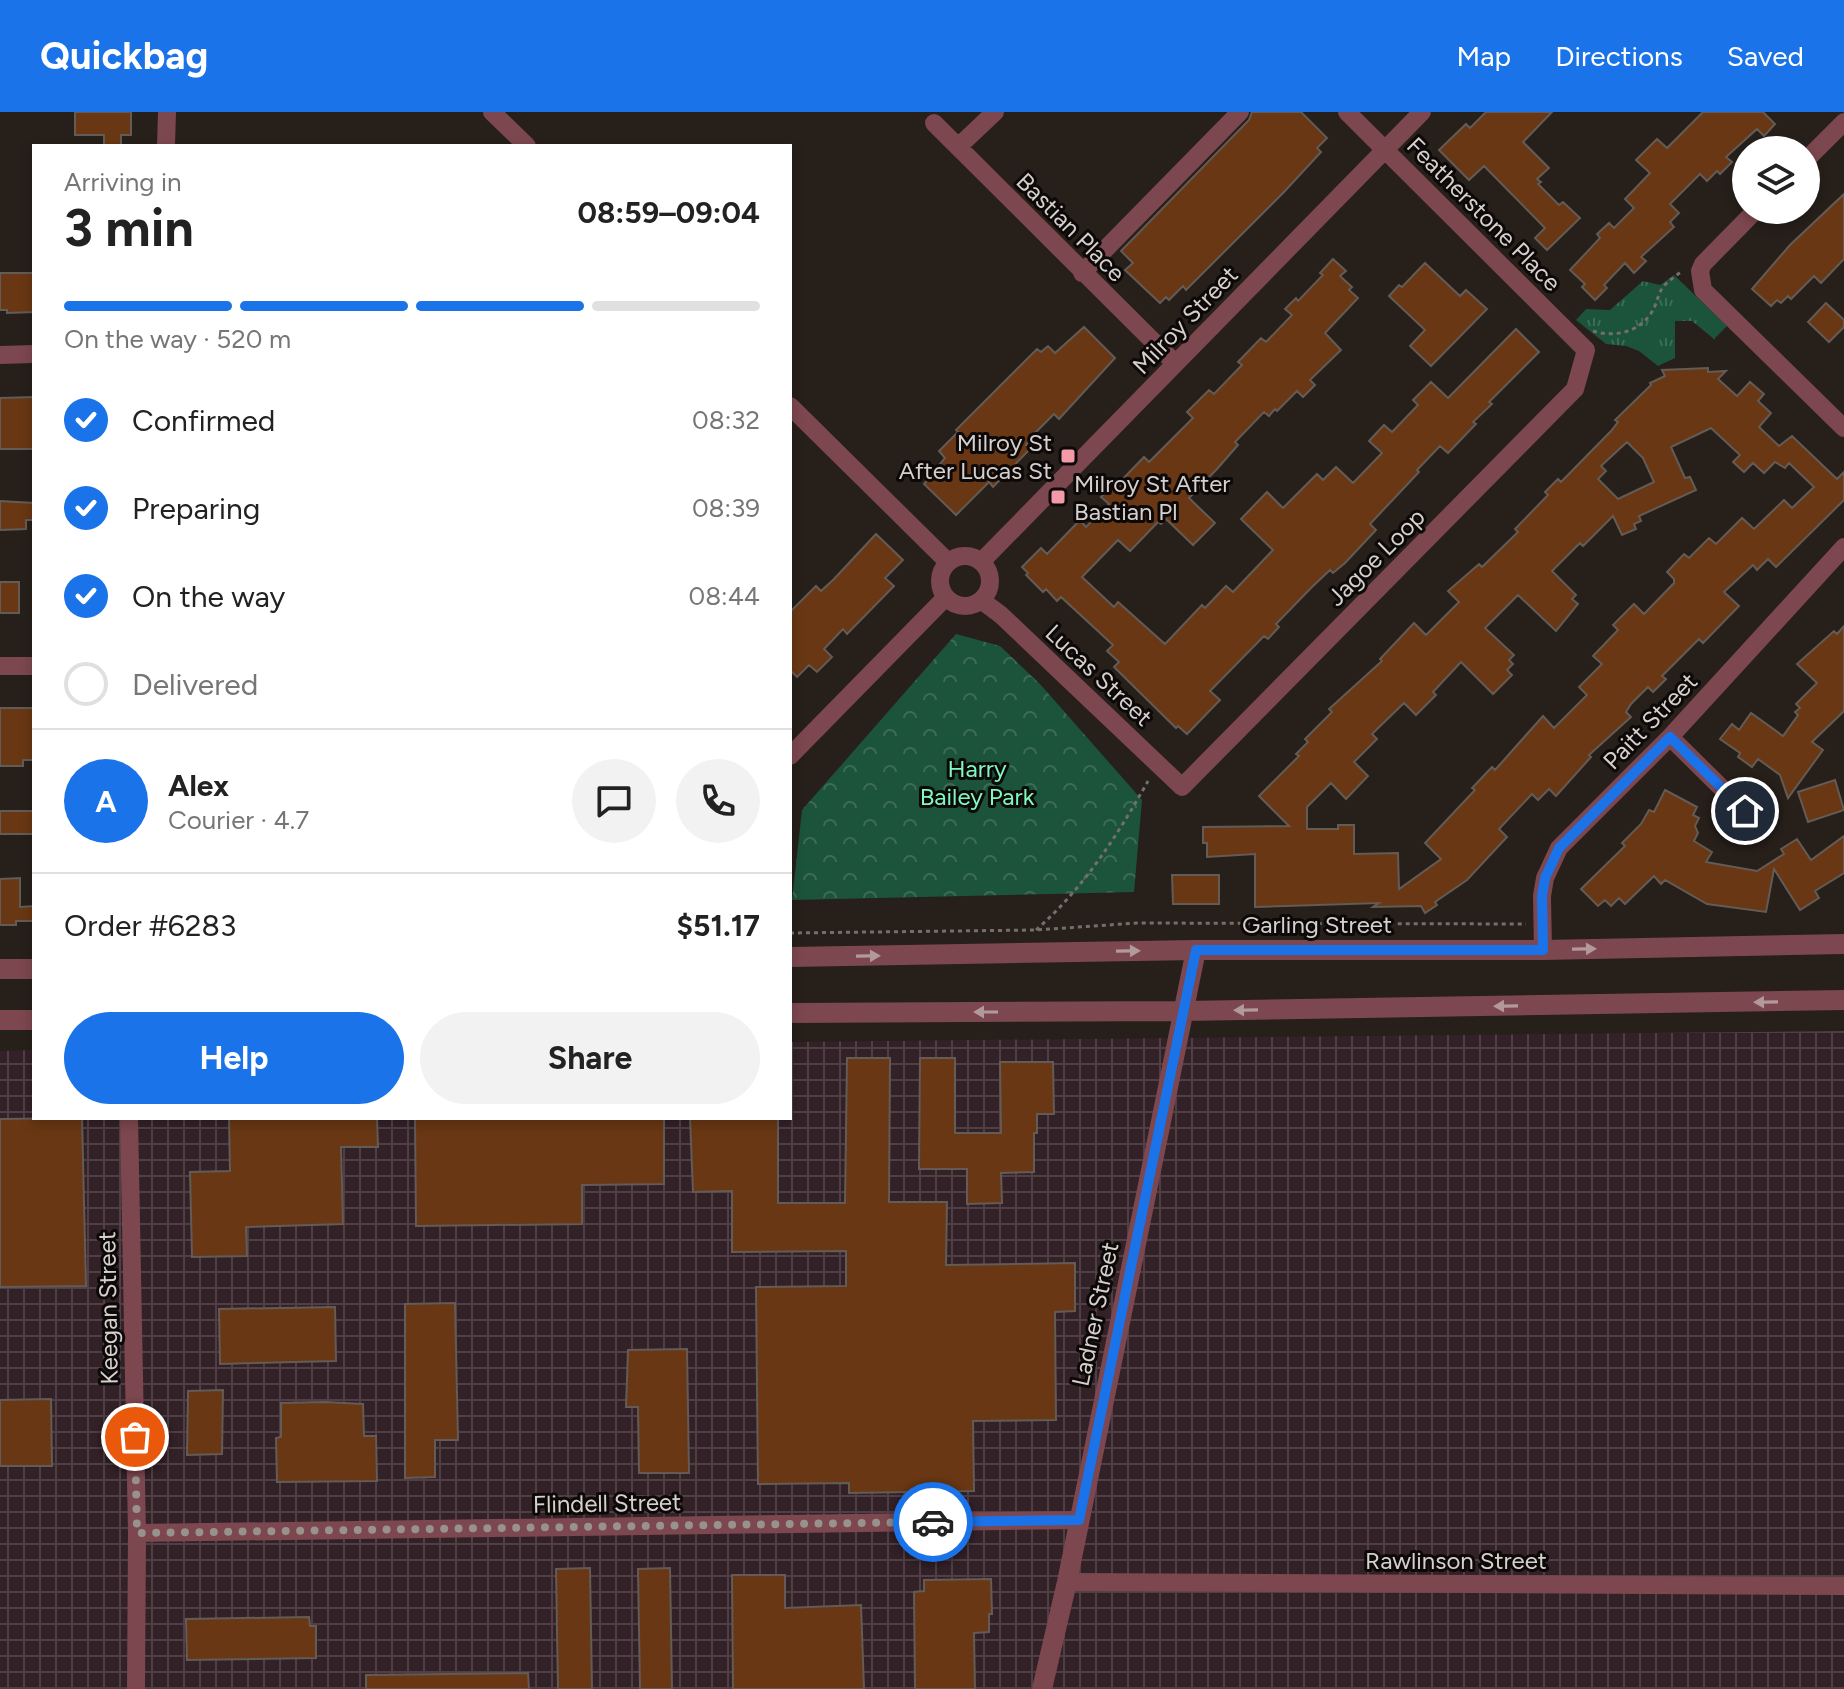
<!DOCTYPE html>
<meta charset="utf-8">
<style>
:root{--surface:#fff;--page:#f2f2f2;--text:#222;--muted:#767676;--line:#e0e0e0;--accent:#1a73e8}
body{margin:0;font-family:Figtree,sans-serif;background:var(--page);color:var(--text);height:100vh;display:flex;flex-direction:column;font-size:30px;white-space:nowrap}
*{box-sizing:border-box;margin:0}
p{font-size:26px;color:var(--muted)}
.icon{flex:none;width:44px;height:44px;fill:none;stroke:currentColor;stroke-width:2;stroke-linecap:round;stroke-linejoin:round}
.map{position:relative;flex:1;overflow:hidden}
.drawer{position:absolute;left:32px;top:32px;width:760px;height:976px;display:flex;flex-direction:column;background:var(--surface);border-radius:0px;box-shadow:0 4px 12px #0003}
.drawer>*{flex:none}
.tools{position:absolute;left:1732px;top:24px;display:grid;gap:16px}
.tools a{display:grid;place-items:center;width:88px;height:88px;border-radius:50%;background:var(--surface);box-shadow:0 4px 12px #0003;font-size:40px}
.pin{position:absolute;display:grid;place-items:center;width:68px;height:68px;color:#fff;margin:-34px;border:4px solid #fff;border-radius:50%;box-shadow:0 2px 8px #0007}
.courier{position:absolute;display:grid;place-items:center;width:80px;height:80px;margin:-40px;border:6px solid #1a73e8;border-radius:50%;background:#fff;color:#222;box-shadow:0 2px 10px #0007}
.head em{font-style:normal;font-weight:700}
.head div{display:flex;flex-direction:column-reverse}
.head{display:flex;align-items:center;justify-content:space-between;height:136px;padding:0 32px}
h1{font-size:52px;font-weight:700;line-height:60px}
.bar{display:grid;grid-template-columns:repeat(4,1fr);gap:12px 8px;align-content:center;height:96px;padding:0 32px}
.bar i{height:10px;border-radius:6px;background:var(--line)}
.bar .current{background:var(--accent)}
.bar p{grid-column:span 4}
.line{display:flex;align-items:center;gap:20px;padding:0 32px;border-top:2px solid var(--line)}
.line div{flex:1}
.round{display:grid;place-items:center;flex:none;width:84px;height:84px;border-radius:42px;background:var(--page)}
ol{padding:0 32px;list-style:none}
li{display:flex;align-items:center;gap:24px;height:88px}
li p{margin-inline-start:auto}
li .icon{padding:8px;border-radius:50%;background:var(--accent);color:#fff;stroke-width:4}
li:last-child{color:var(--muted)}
li i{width:44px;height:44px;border:4px solid var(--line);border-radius:50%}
.button{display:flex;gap:16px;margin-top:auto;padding:16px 32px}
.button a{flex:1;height:92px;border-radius:48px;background:var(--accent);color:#fff;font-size:32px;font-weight:700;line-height:92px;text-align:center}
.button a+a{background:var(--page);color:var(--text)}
header{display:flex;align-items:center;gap:48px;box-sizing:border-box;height:112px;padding:0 40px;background:var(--accent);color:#fff}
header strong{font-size:38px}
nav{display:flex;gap:44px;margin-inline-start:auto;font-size:28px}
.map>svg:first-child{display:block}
.industrial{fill:url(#industrial-grid)}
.grass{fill:url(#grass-tufts)}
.forest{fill:url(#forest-crowns)}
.building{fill:#693713;stroke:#635b56;stroke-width:2;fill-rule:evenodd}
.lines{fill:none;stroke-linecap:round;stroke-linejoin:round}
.path{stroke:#756f6b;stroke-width:3;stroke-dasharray:4 4;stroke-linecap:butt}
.minor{stroke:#7d474f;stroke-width:18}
.tertiary{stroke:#7d474f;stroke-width:20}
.oneway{fill:#b2999b}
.done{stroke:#98928e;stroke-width:8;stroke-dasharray:0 14.4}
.route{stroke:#1a73e8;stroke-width:10}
.poi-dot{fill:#f39aa8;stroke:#0c0908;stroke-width:3}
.labels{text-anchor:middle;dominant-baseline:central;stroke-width:6;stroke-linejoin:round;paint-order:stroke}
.street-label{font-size:24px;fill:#d5d0cd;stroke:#0c0908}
.poi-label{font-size:24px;fill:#d5d0cd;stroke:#0c0908;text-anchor:end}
.park-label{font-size:24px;fill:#7ff9bf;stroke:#0c0908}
</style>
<header>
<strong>Quickbag</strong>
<nav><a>Map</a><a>Directions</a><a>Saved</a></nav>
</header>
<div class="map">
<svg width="1844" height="1577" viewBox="0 0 1844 1577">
<defs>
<pattern id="industrial-grid" width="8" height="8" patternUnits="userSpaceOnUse" patternTransform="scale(2)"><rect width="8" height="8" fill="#332128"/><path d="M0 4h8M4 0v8" fill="none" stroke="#504046"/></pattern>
<pattern id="grass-tufts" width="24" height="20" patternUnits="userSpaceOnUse" patternTransform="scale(2)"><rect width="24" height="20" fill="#1c533b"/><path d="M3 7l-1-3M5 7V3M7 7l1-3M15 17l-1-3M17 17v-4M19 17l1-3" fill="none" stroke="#3c6b56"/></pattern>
<pattern id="forest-crowns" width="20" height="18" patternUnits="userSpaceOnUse" patternTransform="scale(2)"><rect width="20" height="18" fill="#1c533b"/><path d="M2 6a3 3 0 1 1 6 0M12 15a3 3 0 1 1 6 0" fill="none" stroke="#3c6b56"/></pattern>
</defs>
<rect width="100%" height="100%" fill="#261f1a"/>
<path class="industrial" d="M 1844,919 L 1844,1577 L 0,1577 L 0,939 L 34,938 L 34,1006 L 790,1006 L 790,930 Z"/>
<path class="grass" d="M 1674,163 L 1727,214 L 1714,227 L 1692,209 L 1675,209 L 1675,246 L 1658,254 L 1639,239 L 1626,234 L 1606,232 L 1576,208 L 1586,197 L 1610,198 L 1643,169 L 1660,173 Z"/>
<path class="forest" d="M 956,522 L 1000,534 L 1040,572 L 1142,688 L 1134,780 L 792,788 L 802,698 Z"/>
<path class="building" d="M 75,0 L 131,0 L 131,23 L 121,23 L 121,34 L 104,34 L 104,23 L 75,23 Z
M 1252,0 L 1301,0 L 1327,26 L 1317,36 L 1321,40 L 1284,80 L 1186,178 L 1183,174 L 1169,188 L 1166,185 L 1160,191 L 1125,158 L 1133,151 L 1121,139 L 1249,8 Z
M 1486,0 L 1552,0 L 1523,30 L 1549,56 L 1537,67 L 1541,70 L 1538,72 L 1559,93 L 1563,90 L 1580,106 L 1547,138 L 1535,126 L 1545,116 L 1484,54 L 1469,68 L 1439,38 L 1466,12 L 1470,16 Z
M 1703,0 L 1763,0 L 1775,12 L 1764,24 L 1757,17 L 1726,45 L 1732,50 L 1720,62 L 1717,59 L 1707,69 L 1700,62 L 1670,92 L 1679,101 L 1670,110 L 1674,115 L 1641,145 L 1646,149 L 1634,161 L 1625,151 L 1604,173 L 1607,176 L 1595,188 L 1582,175 L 1585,172 L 1570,158 L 1600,126 L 1597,122 L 1609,111 L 1614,116 L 1634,96 L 1625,87 L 1650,61 L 1636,48 L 1657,27 L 1667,36 Z
M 1844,82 L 1844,147 L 1821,171 L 1814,164 L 1791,187 L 1788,184 L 1781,191 L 1777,188 L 1771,194 L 1752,177 L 1790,133 Z
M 1333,147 L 1346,159 L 1340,164 L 1352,175 L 1349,178 L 1358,186 L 1325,221 L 1341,238 L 1310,268 L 1315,273 L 1303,285 L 1297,279 L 1277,299 L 1275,297 L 1269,304 L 1264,300 L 1235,330 L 1238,333 L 1217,357 L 1189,386 L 1215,411 L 1193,433 L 1166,407 L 1161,412 L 1158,410 L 1130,439 L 1118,428 L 1082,465 L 1114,495 L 1118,490 L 1165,532 L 1202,493 L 1205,496 L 1226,474 L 1233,480 L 1273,438 L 1241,407 L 1267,380 L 1283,396 L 1317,362 L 1323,368 L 1336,355 L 1353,371 L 1382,341 L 1369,329 L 1384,313 L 1392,320 L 1418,293 L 1413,288 L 1431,270 L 1448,286 L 1516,217 L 1539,240 L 1489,290 L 1492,292 L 1473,310 L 1476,312 L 1448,341 L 1440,334 L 1417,358 L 1419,360 L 1370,412 L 1376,418 L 1345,451 L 1333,461 L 1330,458 L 1312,475 L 1276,512 L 1279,515 L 1268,527 L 1264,524 L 1210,579 L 1220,588 L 1187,622 L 1178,614 L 1176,616 L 1114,555 L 1119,550 L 1107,539 L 1113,533 L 1061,485 L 1057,489 L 1046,477 L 1043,480 L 1026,463 L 1028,461 L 1022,455 L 1041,436 L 1047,442 L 1080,408 L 1086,415 L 1109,392 L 1101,385 L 1113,373 L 1115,375 L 1144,345 L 1149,350 L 1193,306 L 1187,300 L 1209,278 L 1214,282 L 1242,253 L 1238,250 L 1261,226 L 1266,230 L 1292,203 L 1285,197 L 1296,186 L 1298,189 L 1323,163 L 1320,161 Z
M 1425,151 L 1460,184 L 1466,178 L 1487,197 L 1431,254 L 1410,234 L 1425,218 L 1389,184 L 1399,173 L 1402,175 Z
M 0,161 L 34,161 L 34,200 L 7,201 L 7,198 L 0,198 Z
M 1826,191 L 1844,208 L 1844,215 L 1829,230 L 1808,210 Z
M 1084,215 L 1115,246 L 1059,307 L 1054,302 L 1034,322 L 1026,333 L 1030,337 L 993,375 L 989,370 L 956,403 L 924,372 L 945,346 L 939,339 L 958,320 L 956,318 L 1037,237 L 1041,240 L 1048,234 L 1055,241 Z
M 1708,256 L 1708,260 L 1726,259 L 1718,267 L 1737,284 L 1750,270 L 1764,282 L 1758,289 L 1771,301 L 1759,315 L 1779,334 L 1792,324 L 1837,367 L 1844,360 L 1844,388 L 1776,455 L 1768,447 L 1757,458 L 1753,453 L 1724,480 L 1739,494 L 1703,531 L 1699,527 L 1662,564 L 1666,567 L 1653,580 L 1648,575 L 1631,592 L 1626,600 L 1631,605 L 1589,643 L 1591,645 L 1556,684 L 1549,677 L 1538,688 L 1532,682 L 1499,717 L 1507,725 L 1467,768 L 1435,790 L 1437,793 L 1425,801 L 1421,794 L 1373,795 L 1379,791 L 1255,795 L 1255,742 L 1207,745 L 1207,731 L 1203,731 L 1203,715 L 1289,714 L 1259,684 L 1299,644 L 1296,642 L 1308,630 L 1305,627 L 1332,600 L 1329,597 L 1382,549 L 1380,547 L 1414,511 L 1426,523 L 1459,490 L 1448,479 L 1479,452 L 1482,455 L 1518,420 L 1515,417 L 1548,383 L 1545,380 L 1558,367 L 1561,370 L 1611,319 L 1618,310 L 1615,308 L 1651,273 L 1650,271 L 1665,264 L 1662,258 ZM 1711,316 L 1740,343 L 1733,350 L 1744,360 L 1753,351 L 1764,361 L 1775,350 L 1785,356 L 1789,351 L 1814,375 L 1792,396 L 1784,388 L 1754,417 L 1742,406 L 1716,432 L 1709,426 L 1689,446 L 1684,442 L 1667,460 L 1674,467 L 1674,471 L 1644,502 L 1634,492 L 1613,513 L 1618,518 L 1593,544 L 1602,552 L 1579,575 L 1587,583 L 1554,616 L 1543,604 L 1495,658 L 1492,655 L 1472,676 L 1475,678 L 1425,731 L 1441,747 L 1399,777 L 1398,741 L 1354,742 L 1354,713 L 1338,713 L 1338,717 L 1307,717 L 1307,695 L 1331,671 L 1346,687 L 1368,664 L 1354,650 L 1377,627 L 1372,622 L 1404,591 L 1416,603 L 1436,583 L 1433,580 L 1461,550 L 1493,582 L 1512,563 L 1507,558 L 1513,552 L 1509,548 L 1514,543 L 1485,516 L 1518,483 L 1556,519 L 1578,492 L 1572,487 L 1576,483 L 1552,459 L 1580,431 L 1583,434 L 1613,404 L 1622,423 L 1636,417 L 1634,412 L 1641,409 L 1639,404 L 1696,378 L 1690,365 L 1685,366 L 1671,335 ZM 1627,330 L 1643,346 L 1654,370 L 1618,387 L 1598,367 L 1606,359 L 1601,354 Z
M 34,285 L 34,337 L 0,337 L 0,286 Z
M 0,389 L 34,391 L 34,408 L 26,408 L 26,417 L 0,418 Z
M 876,422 L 903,448 L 885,466 L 894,474 L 847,522 L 843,517 L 824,537 L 832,545 L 817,560 L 809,553 L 797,565 L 790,558 L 790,500 L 816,474 L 821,479 L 834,467 Z
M 0,470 L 19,470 L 19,501 L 0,501 Z
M 1844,514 L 1844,599 L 1812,630 L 1823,638 L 1788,686 L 1780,663 L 1758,647 L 1752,655 L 1738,645 L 1740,641 L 1720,627 L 1732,612 L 1739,618 L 1751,601 L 1783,624 L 1798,603 L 1795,600 L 1800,596 L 1796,592 L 1817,571 L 1797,552 L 1834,519 L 1837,522 Z
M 0,596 L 34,596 L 34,648 L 23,648 L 23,654 L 0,654 Z
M 1835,668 L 1844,698 L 1808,710 L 1798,680 Z
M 1665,678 L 1697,695 L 1693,703 L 1699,706 L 1695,714 L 1698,721 L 1694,729 L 1712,740 L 1706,750 L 1757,759 L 1784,742 L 1781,737 L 1797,727 L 1811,748 L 1844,724 L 1844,761 L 1815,779 L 1819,786 L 1800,798 L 1774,757 L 1766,800 L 1707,792 L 1665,768 L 1661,772 L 1654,764 L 1625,792 L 1619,786 L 1611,794 L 1605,788 L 1598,794 L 1581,777 L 1625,734 L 1622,731 L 1641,712 L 1649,698 L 1654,700 Z
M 0,699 L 34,699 L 34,722 L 0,722 Z
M 1172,763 L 1219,763 L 1219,792 L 1173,792 Z
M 20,766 L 20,795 L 34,794 L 34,809 L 16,809 L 16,813 L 0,813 L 0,767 Z
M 847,946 L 890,946 L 889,1090 L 947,1090 L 946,1153 L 1075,1151 L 1075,1199 L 1055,1200 L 1056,1308 L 973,1309 L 974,1379 L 849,1381 L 849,1371 L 758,1372 L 756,1175 L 846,1174 L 846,1139 L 732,1140 L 732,1079 L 693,1080 L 690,1006 L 778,1006 L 778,1091 L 845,1091 Z
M 920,946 L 955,946 L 955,1021 L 1001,1021 L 1000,950 L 1053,950 L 1054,1002 L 1037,1002 L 1037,1021 L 1034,1021 L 1034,1060 L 1001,1061 L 1002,1091 L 967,1092 L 967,1057 L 919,1057 Z
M 82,1006 L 86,1174 L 0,1175 L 0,1007 Z
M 229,1006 L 377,1006 L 378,1035 L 341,1035 L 343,1112 L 246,1115 L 247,1144 L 192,1145 L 190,1060 L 230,1059 Z
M 415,1006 L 664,1006 L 664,1072 L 582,1073 L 582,1112 L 416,1114 Z
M 455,1191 L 458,1328 L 435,1328 L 435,1365 L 405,1366 L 405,1192 Z
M 335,1195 L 336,1249 L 220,1252 L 219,1197 Z
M 687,1237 L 689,1361 L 639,1361 L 638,1295 L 626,1295 L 628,1238 Z
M 223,1278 L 222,1342 L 187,1343 L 188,1279 Z
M 51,1287 L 52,1354 L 0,1354 L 0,1288 Z
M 325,1290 L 363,1292 L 364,1324 L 376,1324 L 377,1369 L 277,1370 L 276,1326 L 281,1325 L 281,1291 Z
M 590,1456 L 592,1577 L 558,1577 L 556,1457 Z
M 670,1456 L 672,1577 L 640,1577 L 638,1457 Z
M 732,1463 L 785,1463 L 785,1496 L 861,1493 L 864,1577 L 733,1577 Z
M 991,1467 L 992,1502 L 989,1502 L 989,1520 L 974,1521 L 975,1577 L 915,1577 L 914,1480 L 924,1479 L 924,1468 Z
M 309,1505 L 310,1514 L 316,1514 L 316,1546 L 187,1548 L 186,1507 Z
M 528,1561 L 529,1577 L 366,1577 L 366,1563 Z"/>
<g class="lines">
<path class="path" d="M 1593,219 C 1615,226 1641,220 1653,198 C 1657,191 1658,182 1663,175 C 1668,169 1676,164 1682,159
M 1036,818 C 1084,776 1117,724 1148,669
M 790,821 L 1036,818 L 1137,811 L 1526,812"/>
<path class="minor" d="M 492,0 L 527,34
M 934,11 L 1175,251
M 166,34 L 167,0
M 958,35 L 995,0
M 1806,48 L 1844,10
M 1756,98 L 1703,152 L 1700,159 L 1703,178 L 1844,316
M 1082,161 L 1240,0
M 0,243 L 34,242
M 790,294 L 948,450
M940 469a25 25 0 1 1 50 0a25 25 0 1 1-50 0Z
M 982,449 L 1422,0
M 981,488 L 1001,503 L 1182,675 L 1575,277 L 1586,238 L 1347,0
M 0,554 L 34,554
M 1670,625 L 1745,699
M 790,644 L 946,485
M 1543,838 L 1542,784 L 1545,766 L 1559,736 L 1670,625 L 1844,435
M 129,1006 L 137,1421 L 136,1577
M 137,1421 L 1079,1408
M 1067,1470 L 1844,1474"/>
<path class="tertiary" d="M 790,845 L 1196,838 L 1543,838 L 1844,832
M 0,857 L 34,857
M 790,901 L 1184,899 L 1844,888
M 0,908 L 34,908
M 1042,1577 L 1067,1470 L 1196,838"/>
</g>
<defs><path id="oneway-solid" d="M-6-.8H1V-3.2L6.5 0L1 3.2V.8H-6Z" transform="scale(2)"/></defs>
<g class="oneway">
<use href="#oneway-solid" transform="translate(1584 837) rotate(-1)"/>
<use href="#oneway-solid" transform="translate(1128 839) rotate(-1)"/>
<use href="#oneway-solid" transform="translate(868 844) rotate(-1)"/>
<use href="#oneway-solid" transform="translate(1766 890) rotate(179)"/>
<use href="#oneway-solid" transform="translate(1506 894) rotate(179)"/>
<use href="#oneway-solid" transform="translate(1246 898) rotate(179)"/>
<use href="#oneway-solid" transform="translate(986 900) rotate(180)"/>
</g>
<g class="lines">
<path class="done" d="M 135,1325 L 137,1421 L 933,1410"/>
<path class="route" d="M 933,1410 L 1079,1408 L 1196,838 L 1543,838 L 1542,784 L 1545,766 L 1559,736 L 1670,625 L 1745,699"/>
</g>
<g class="poi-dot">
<rect x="1060" y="336" width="16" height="16" rx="4"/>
<rect x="1050" y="377" width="16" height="16" rx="4"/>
</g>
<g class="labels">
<g class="street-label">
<text transform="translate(1484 102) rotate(45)">Featherstone Place</text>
<text transform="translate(1071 115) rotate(45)">Bastian Place</text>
<text transform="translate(1185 208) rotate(-46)">Milroy Street</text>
<text transform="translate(1376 445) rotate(-45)">Jagoe Loop</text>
<text transform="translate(1099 563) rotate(43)">Lucas Street</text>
<text transform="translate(1650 609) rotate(-46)">Paitt Street</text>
<text x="1317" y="812">Garling Street</text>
<text transform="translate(108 1196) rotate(-91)">Keegan Street</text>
<text transform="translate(1095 1202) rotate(-78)">Ladner Street</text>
<text transform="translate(607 1391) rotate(-1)">Flindell Street</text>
<text x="1456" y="1448">Rawlinson Street</text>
</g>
<g class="poi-label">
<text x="1052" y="330">Milroy St<tspan x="1052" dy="28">After Lucas St</tspan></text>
<text x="1074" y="371" text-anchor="start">Milroy St After<tspan x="1074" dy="28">Bastian Pl</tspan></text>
</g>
<g class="park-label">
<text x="977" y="656">Harry<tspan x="977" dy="28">Bailey Park</tspan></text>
</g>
</g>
</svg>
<div class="tools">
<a><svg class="icon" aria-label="layers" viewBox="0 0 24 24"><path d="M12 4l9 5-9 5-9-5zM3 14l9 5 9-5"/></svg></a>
</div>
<div class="pin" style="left:135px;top:1325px;background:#ea580c"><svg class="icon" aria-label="bag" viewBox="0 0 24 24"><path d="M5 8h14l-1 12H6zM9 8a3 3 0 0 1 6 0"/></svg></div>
<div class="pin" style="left:1745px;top:699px;background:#1f2937"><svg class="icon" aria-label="home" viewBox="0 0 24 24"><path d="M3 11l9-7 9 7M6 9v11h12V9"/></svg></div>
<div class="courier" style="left:933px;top:1410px"><svg class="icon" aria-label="car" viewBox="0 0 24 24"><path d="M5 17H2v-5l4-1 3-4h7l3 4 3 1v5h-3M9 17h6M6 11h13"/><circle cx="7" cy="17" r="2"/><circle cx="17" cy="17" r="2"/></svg></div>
<section class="drawer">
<div class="head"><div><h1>3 min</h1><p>Arriving in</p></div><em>08:59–09:04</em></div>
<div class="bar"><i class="current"></i><i class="current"></i><i class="current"></i><i></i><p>On the way · 520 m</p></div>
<ol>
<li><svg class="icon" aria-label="check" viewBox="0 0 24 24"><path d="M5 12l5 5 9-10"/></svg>Confirmed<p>08:32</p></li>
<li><svg class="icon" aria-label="check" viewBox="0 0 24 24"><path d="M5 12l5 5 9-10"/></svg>Preparing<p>08:39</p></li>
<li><svg class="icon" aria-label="check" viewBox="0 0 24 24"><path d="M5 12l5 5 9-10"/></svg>On the way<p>08:44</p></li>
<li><i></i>Delivered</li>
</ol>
<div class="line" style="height:144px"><b class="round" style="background:var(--accent);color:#fff">A</b><div><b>Alex</b><p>Courier · 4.7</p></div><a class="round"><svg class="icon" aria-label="chat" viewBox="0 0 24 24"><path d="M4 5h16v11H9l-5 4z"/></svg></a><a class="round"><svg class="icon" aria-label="phone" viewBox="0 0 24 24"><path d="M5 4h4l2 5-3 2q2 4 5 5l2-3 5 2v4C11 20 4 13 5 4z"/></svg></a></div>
<div class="line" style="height:104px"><div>Order #6283</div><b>$51.17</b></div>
<div class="button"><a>Help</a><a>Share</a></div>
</section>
</div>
